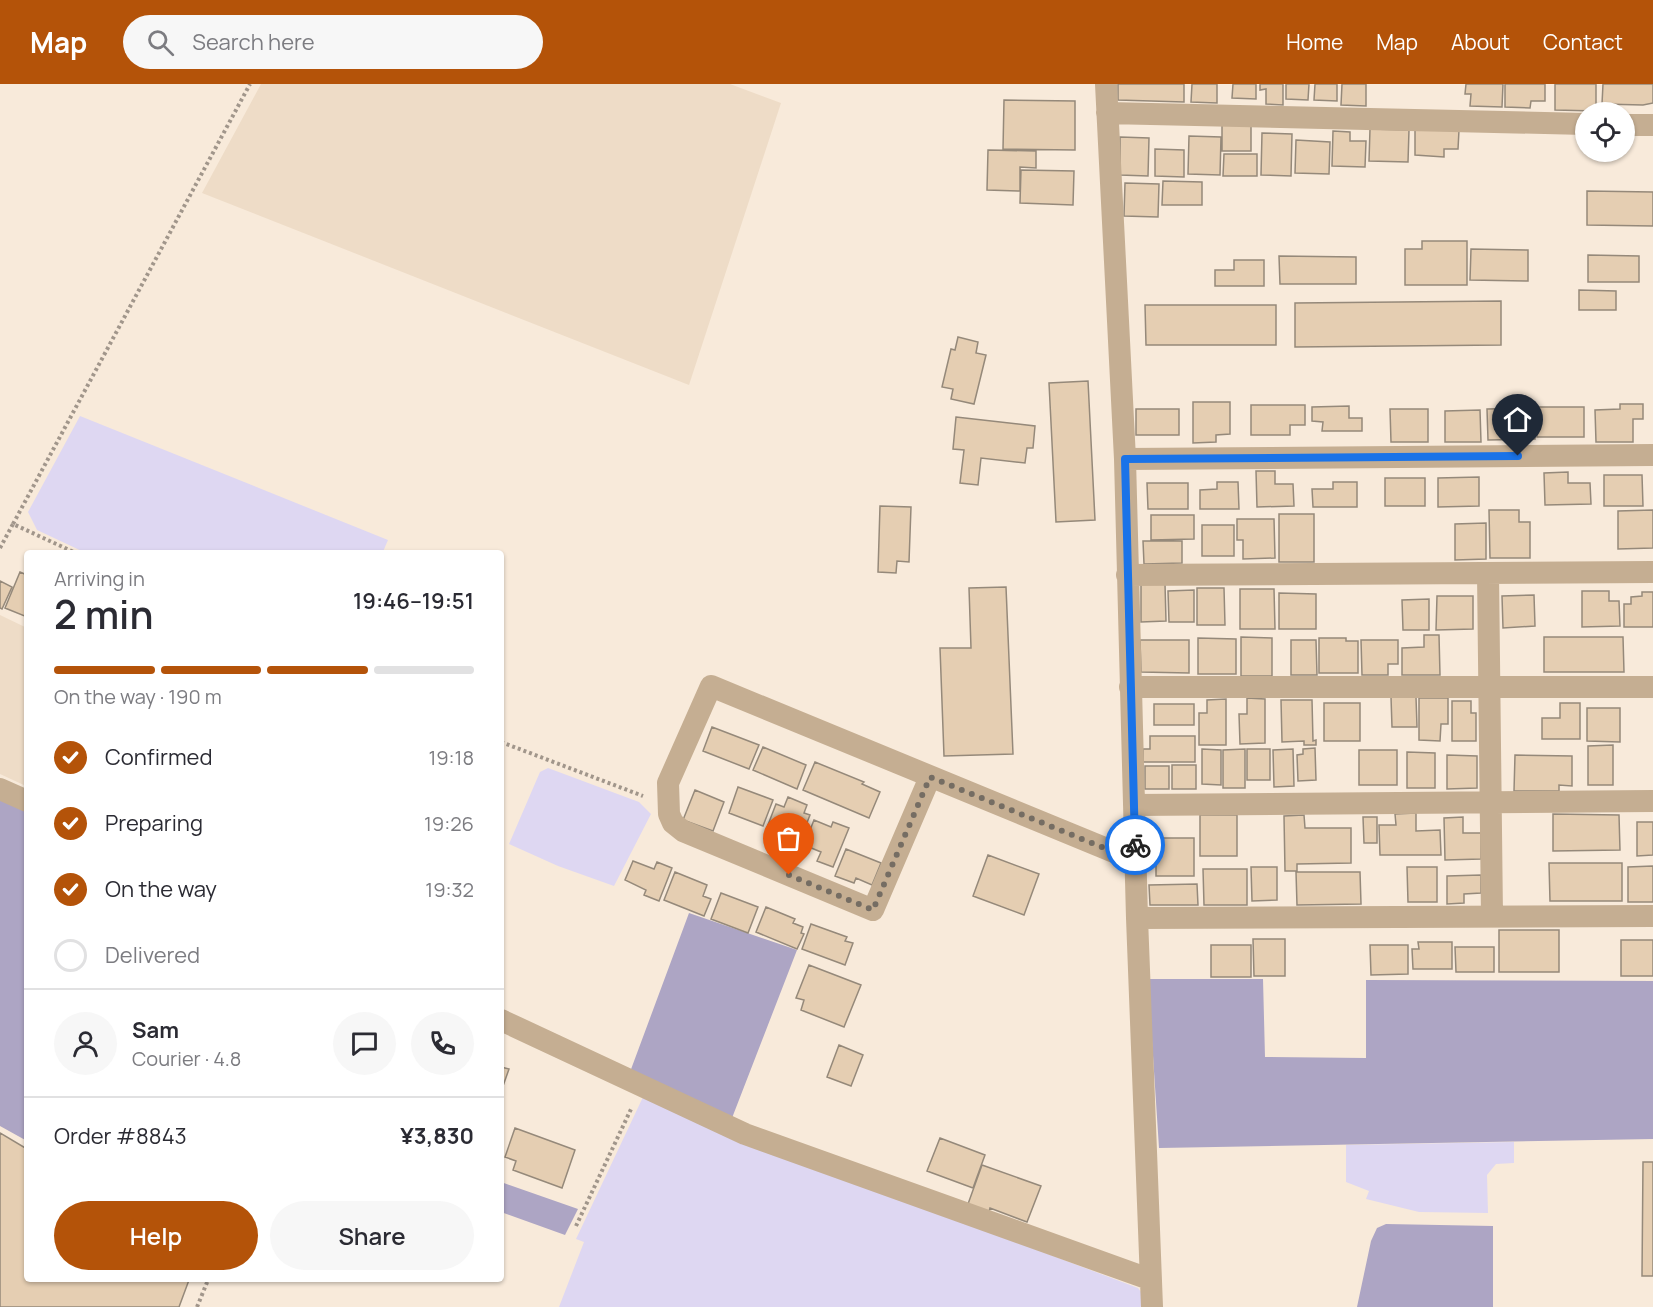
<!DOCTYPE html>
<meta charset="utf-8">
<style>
:root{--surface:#fff;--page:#f7f7f7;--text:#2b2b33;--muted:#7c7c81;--line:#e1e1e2;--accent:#b45309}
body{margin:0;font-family:Manrope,sans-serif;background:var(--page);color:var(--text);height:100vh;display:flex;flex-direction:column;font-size:22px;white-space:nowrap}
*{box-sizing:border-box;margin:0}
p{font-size:20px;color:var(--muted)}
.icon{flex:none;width:33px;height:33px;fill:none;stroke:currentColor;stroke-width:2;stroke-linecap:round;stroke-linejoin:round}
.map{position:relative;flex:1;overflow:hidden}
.side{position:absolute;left:24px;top:466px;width:480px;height:732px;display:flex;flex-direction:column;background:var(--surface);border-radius:6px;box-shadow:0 2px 4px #0004}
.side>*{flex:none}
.buttons{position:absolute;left:1575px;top:18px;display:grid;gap:12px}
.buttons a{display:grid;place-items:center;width:60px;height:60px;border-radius:50%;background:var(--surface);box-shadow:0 2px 4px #0004;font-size:30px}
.pin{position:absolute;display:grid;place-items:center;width:51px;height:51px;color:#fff;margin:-62px -26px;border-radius:50% 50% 50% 0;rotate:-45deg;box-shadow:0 0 6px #0007}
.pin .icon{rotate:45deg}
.courier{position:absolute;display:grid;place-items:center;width:60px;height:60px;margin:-30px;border:4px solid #1a73e8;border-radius:50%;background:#fff;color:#222;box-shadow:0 2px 8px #0007}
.headline em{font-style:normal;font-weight:600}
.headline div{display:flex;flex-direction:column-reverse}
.headline{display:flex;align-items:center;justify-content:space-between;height:102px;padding:0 30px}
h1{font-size:39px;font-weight:600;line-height:45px}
.bar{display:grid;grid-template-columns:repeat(4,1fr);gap:9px 6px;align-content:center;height:72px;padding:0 30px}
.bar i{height:8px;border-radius:4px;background:var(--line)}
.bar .current{background:var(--accent)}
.bar p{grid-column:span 4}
.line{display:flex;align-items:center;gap:15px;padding:0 30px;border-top:2px solid var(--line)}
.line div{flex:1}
.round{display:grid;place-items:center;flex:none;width:63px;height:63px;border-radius:32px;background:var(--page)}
ol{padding:0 30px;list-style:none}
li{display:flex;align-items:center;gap:18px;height:66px}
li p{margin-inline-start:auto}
li .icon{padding:6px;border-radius:50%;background:var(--accent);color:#fff;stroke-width:4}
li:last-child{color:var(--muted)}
li i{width:33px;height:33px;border:3px solid var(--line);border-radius:50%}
.button{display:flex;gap:12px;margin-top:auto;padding:12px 30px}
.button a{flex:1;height:69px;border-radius:36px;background:var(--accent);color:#fff;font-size:24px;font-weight:600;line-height:69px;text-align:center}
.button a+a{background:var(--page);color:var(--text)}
header{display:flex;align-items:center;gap:36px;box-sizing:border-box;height:84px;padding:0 30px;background:var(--accent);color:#fff}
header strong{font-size:28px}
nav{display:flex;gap:33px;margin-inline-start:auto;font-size:21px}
.search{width:420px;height:54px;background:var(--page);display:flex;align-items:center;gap:15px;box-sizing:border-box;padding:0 21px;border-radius:33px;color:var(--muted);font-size:22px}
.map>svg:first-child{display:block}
.built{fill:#eedcc7}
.green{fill:#ded7f2}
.forest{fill:#ada5c4}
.building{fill:#e5ceb2;stroke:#95897a;stroke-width:1.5}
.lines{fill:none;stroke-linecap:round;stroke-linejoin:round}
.path{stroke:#a1968b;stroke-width:4;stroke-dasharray:3 3;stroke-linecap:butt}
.minor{stroke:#c5ae92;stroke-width:22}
.done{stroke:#756d63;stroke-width:6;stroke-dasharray:0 10.8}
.route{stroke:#1a73e8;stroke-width:8}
</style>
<header>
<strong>Map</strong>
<div class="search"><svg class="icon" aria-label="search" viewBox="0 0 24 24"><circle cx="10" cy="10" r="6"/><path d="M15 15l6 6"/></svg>Search here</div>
<nav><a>Home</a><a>Map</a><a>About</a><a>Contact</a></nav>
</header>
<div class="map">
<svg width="1653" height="1223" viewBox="0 0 1653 1223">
<rect width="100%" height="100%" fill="#f8eada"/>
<path class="built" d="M 261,0 L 730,0 L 781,19 L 689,301 L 202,109 Z
M 0,531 L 27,544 L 26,702 L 0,690 Z"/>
<path class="green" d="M 80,332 L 388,456 L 382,470 L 86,469 L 37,446 L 28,428 Z
M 548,684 L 639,718 L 651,730 L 614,802 L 558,782 L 509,760 L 540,688 Z
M 643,1013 L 905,1116 L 1138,1204 L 1145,1213 L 1146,1223 L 559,1223 L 584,1158 L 576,1155 Z
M 1514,1058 L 1514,1079 L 1496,1080 L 1487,1091 L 1488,1129 L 1419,1128 L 1366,1115 L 1369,1107 L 1346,1098 L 1346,1061 Z"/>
<path class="forest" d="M 0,713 L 27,725 L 27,1057 L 0,1042 Z
M 689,829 L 797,866 L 732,1034 L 630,988 Z
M 1148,895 L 1263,895 L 1265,973 L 1366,974 L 1366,896 L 1653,897 L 1653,1055 L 1159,1064 Z
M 501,1098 L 578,1125 L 565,1151 L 501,1128 Z
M 1386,1140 L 1493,1142 L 1493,1223 L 1357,1223 L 1371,1157 L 1377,1144 Z"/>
<path class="building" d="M 1118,0 L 1184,0 L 1184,18 L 1118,16 Z
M 1192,0 L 1217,0 L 1217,19 L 1191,18 Z
M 1233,0 L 1256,0 L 1256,15 L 1232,14 Z
M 1260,0 L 1283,0 L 1283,21 L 1266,20 L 1266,5 L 1260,6 Z
M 1286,0 L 1309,0 L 1308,16 L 1286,15 Z
M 1315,0 L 1337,0 L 1337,17 L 1314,16 Z
M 1342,0 L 1366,0 L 1366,22 L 1341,21 Z
M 1466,0 L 1503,0 L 1502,23 L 1470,22 L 1471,10 L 1465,10 Z
M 1505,0 L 1545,0 L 1545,17 L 1531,17 L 1530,24 L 1505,23 Z
M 1555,0 L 1596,0 L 1596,27 L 1555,26 Z
M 1603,0 L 1653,0 L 1653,19 L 1643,21 L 1602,20 Z
M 1004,16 L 1075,17 L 1075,66 L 1003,65 Z
M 1222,40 L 1251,41 L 1251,67 L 1222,67 Z
M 1370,45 L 1409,46 L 1408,78 L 1369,77 Z
M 1415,45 L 1459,46 L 1458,65 L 1444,65 L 1444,73 L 1415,71 Z
M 1333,47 L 1350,48 L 1350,57 L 1366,57 L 1365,83 L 1332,82 Z
M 1262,49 L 1292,50 L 1291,92 L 1261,91 Z
M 1189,52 L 1221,53 L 1220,91 L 1188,90 Z
M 1120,53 L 1149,54 L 1148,92 L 1120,91 Z
M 1296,56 L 1330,58 L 1329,90 L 1295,89 Z
M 1155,65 L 1184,66 L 1184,93 L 1155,92 Z
M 988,66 L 1036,67 L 1036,84 L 1020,83 L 1020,107 L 987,106 Z
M 1224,70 L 1257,70 L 1257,92 L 1223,92 Z
M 1021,86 L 1074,87 L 1073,121 L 1020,119 Z
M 1163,97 L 1202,98 L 1202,121 L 1162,121 Z
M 1125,99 L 1159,100 L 1158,133 L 1124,132 Z
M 1587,107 L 1653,108 L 1653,142 L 1587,141 Z
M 1422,157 L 1467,157 L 1467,201 L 1405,201 L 1405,165 L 1422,165 Z
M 1471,165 L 1528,166 L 1528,197 L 1470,196 Z
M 1588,171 L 1639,172 L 1639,198 L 1588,198 Z
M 1279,172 L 1356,173 L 1356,200 L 1280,200 Z
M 1234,176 L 1264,176 L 1264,202 L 1215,202 L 1215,186 L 1234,186 Z
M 1579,206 L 1616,207 L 1616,226 L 1579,226 Z
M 1501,217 L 1501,261 L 1295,263 L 1295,219 Z
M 1145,221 L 1276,221 L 1276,261 L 1146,261 Z
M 958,253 L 978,258 L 976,269 L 986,271 L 974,320 L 951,315 L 953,305 L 942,303 L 951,265 L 955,266 Z
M 1088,297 L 1095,436 L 1056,438 L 1049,299 Z
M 1193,318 L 1230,318 L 1230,350 L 1216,351 L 1216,358 L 1193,359 Z
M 1620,320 L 1643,320 L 1643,335 L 1633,335 L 1633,358 L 1596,358 L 1595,326 L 1620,325 Z
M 1251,321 L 1305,321 L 1305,341 L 1290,341 L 1290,351 L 1251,351 Z
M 1349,322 L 1349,334 L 1362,334 L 1362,347 L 1322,347 L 1323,338 L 1312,337 L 1312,323 Z
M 1537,323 L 1584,323 L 1584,353 L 1537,353 Z
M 1534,324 L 1535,355 L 1488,356 L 1487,325 Z
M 1136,325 L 1179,325 L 1179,351 L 1136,351 Z
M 1390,325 L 1428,325 L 1428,358 L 1391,358 Z
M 1480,326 L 1481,358 L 1445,358 L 1445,327 Z
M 956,333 L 1035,342 L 1033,364 L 1027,364 L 1025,379 L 981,374 L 978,401 L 960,399 L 964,366 L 953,365 Z
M 1256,387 L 1275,387 L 1275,400 L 1293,400 L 1294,422 L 1257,423 Z
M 1568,388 L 1568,399 L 1590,399 L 1591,420 L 1545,421 L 1544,389 Z
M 1604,391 L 1642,391 L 1643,422 L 1604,422 Z
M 1479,393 L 1479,422 L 1438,423 L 1438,394 Z
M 1385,394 L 1425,394 L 1425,422 L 1385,422 Z
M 1217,398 L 1238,398 L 1239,425 L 1200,425 L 1200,406 L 1217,405 Z
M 1333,398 L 1357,398 L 1357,423 L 1313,423 L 1312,405 L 1333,405 Z
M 1147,399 L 1188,399 L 1188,425 L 1148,425 Z
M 880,422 L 911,423 L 909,478 L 897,477 L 896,489 L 878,488 Z
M 1489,426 L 1519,426 L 1519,438 L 1530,438 L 1530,474 L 1490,474 Z
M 1653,426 L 1653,464 L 1618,465 L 1618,427 Z
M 1279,430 L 1314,430 L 1314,478 L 1279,478 Z
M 1151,431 L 1194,431 L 1194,455 L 1151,456 Z
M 1237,435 L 1274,435 L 1275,474 L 1243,475 L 1243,456 L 1237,456 Z
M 1486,439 L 1486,475 L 1455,476 L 1455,440 Z
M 1202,441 L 1234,441 L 1234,472 L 1202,472 Z
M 1143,457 L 1182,457 L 1182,479 L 1144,480 Z
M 20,488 L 27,491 L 27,533 L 5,524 Z
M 0,497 L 12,503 L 2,525 L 0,524 Z
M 1141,500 L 1165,500 L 1166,537 L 1141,538 Z
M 1006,503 L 1013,670 L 944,672 L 940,564 L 971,564 L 969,504 Z
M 1197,504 L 1224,504 L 1225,541 L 1197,541 Z
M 1240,505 L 1274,505 L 1275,545 L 1240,545 Z
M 1194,506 L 1194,538 L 1169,538 L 1168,507 Z
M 1582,507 L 1609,507 L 1609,517 L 1619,517 L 1620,542 L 1582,543 Z
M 1642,508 L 1653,508 L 1653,543 L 1624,543 L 1624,520 L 1631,520 L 1631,513 L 1642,512 Z
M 1279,509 L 1316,510 L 1316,545 L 1279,545 Z
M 1534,511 L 1535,542 L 1503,544 L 1502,512 Z
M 1437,512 L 1473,512 L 1473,545 L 1436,546 Z
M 1429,515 L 1429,546 L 1403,546 L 1402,516 Z
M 1424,551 L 1439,551 L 1440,591 L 1402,591 L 1402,564 L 1424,563 Z
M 1241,553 L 1272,554 L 1272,592 L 1241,592 Z
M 1544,553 L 1623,553 L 1624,588 L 1544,588 Z
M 1198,554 L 1236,555 L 1236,590 L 1198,590 Z
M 1319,554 L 1346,554 L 1346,557 L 1358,557 L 1358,589 L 1319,589 Z
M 1140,556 L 1189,556 L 1189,589 L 1141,588 Z
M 1291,556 L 1316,556 L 1317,591 L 1291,591 Z
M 1361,556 L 1398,556 L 1398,580 L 1388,580 L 1388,591 L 1362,591 Z
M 1391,613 L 1416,613 L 1417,643 L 1392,643 Z
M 1247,614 L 1265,615 L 1265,659 L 1240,660 L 1239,630 L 1247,630 Z
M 1419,614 L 1448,614 L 1448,640 L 1441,640 L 1440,657 L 1419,656 Z
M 1226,615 L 1226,661 L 1199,661 L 1199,629 L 1207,629 L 1207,616 Z
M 1281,616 L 1312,616 L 1313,657 L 1316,656 L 1316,661 L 1304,661 L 1304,657 L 1282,658 Z
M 1452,617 L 1471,617 L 1471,629 L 1476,629 L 1476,657 L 1452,657 Z
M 1324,619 L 1360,619 L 1360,657 L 1324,657 Z
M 1560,619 L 1580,619 L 1580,655 L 1542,655 L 1542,634 L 1560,634 Z
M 1154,620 L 1194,620 L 1194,641 L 1154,641 Z
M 1587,624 L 1620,624 L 1620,658 L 1587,657 Z
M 712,643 L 759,661 L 749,685 L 703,667 Z
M 1150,652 L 1195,652 L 1195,678 L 1143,678 L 1143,665 L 1150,665 Z
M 1613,661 L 1613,701 L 1588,701 L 1588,662 Z
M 763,663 L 806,681 L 797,705 L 753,686 Z
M 1315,664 L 1316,696 L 1298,697 L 1297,671 L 1303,670 L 1303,665 Z
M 1202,665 L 1221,666 L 1221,701 L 1202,700 Z
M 1245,665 L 1245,704 L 1223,704 L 1223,666 Z
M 1247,665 L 1270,665 L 1270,696 L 1247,696 Z
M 1293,665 L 1294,702 L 1274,703 L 1273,666 Z
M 1359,666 L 1397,666 L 1397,701 L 1359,701 Z
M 1407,668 L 1435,669 L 1435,704 L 1407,704 Z
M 1447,671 L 1477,672 L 1477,704 L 1447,705 Z
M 1515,671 L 1572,672 L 1572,702 L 1559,701 L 1559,707 L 1514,707 Z
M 815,678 L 864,698 L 862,700 L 880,708 L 869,734 L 803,706 Z
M 1172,681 L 1196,681 L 1196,705 L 1172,705 Z
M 1145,682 L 1169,682 L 1169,705 L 1145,705 Z
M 738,703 L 773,716 L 763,742 L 729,729 Z
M 695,706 L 724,718 L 713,747 L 683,736 Z
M 788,713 L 807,721 L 804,729 L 810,731 L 799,759 L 766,746 L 776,720 L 784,723 Z
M 1416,729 L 1416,747 L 1440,746 L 1441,771 L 1380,771 L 1379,741 L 1396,741 L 1395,730 Z
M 1553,730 L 1619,731 L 1620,766 L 1553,767 Z
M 1200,731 L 1237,731 L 1237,772 L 1200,772 Z
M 1304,731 L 1305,744 L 1351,744 L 1351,779 L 1297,780 L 1297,787 L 1285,787 L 1284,732 Z
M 1363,733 L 1377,733 L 1377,759 L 1364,759 Z
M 1463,733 L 1463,749 L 1481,749 L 1481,775 L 1445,776 L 1444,734 Z
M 814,736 L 831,743 L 833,738 L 849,744 L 833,783 L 817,777 L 821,768 L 804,761 Z
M 1637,738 L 1653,738 L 1653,771 L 1637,772 Z
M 1156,754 L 1194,754 L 1194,792 L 1156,792 Z
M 846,765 L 881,779 L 872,801 L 856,794 L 854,799 L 835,792 Z
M 988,771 L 1039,790 L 1024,831 L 973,812 Z
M 633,777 L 654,785 L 657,778 L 672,784 L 659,817 L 644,811 L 646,806 L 625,796 Z
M 1549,779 L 1622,779 L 1622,817 L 1550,817 Z
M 1653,782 L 1653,818 L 1628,818 L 1628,783 Z
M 1251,783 L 1277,783 L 1277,816 L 1252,817 Z
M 1407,783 L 1437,783 L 1437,818 L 1408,818 Z
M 1203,785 L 1247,785 L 1247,821 L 1204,821 Z
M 675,788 L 707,801 L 703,812 L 711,815 L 704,832 L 664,816 Z
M 1296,788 L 1360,788 L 1361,820 L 1297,821 Z
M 1481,791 L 1481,809 L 1464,810 L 1464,819 L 1447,820 L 1447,792 Z
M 1197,800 L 1198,821 L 1150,821 L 1149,801 Z
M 721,809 L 758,823 L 748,849 L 711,835 Z
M 766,823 L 795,835 L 793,839 L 803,843 L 801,849 L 804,850 L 797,865 L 756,848 Z
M 811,840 L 847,853 L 845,857 L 853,859 L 845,881 L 802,865 Z
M 1499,846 L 1559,846 L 1559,888 L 1499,888 Z
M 1253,855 L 1285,855 L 1285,892 L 1254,892 Z
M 1621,856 L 1653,856 L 1653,892 L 1621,892 Z
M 1418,858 L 1452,858 L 1452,885 L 1413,885 L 1412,865 L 1419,865 Z
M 1211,861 L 1251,861 L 1251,893 L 1211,893 Z
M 1370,861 L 1408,861 L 1408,890 L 1371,891 Z
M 1455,863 L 1494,863 L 1494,888 L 1456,888 Z
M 809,881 L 861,901 L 844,943 L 801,926 L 804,916 L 796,914 Z
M 839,961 L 863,971 L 851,1002 L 827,993 Z
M 501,983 L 509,985 L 503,1002 L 501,1002 Z
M 515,1044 L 575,1066 L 562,1104 L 513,1086 L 516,1077 L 505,1073 Z
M 0,1049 L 27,1065 L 27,1196 L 189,1196 L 179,1223 L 0,1223 Z
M 940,1054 L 985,1071 L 973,1104 L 927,1087 Z
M 1643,1078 L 1653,1078 L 1653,1192 L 1642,1192 Z
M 982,1081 L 1041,1102 L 1027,1138 L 990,1124 L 989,1128 L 968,1120 Z"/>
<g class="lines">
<path class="path" d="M 13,440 L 250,0
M 0,464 L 13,440 L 78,470
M 501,658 L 643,712
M 576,1142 L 632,1023
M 197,1223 L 208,1196"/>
<path class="minor" d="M 1106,0 L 1125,375 L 1137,834 L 1152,1223
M 1107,29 L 1586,40
M 1624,41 L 1653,41
M 1125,375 L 1653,371
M 1488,489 L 1492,832
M 1127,491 L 1653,488
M 1130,603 L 1653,603
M 930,693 L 873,826 L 683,747 L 673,739 L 669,730 L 668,699 L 711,602 L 1136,777
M 0,705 L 27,717
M 1134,721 L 1653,717
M 1137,834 L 1653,832
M 501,936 L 745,1050 L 1149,1195"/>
</g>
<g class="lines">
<path class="done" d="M 789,791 L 873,826 L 930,693 L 1136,777 L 1135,761"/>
<path class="route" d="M 1135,761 L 1125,375 L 1518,372"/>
</g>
</svg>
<div class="buttons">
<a><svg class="icon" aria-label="locate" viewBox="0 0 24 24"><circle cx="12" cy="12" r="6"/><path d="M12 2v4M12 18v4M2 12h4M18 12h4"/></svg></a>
</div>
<div class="pin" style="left:789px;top:791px;background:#ea580c"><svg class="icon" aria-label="bag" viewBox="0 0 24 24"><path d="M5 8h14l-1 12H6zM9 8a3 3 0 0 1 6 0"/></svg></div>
<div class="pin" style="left:1518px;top:372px;background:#1f2937"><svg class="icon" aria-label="home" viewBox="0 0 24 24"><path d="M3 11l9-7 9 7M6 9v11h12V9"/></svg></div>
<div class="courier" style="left:1135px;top:761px"><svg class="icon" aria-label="bike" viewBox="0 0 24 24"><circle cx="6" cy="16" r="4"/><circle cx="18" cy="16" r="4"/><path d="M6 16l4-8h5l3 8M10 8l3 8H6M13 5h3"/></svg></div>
<section class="side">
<div class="headline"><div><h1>2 min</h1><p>Arriving in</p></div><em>19:46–19:51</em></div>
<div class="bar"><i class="current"></i><i class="current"></i><i class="current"></i><i></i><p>On the way · 190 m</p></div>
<ol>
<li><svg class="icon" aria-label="check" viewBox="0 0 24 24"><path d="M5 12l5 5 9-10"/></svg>Confirmed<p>19:18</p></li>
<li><svg class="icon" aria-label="check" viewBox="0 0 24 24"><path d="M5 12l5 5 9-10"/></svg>Preparing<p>19:26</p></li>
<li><svg class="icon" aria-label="check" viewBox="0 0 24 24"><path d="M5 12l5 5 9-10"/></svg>On the way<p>19:32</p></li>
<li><i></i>Delivered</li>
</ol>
<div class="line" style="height:108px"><a class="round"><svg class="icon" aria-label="person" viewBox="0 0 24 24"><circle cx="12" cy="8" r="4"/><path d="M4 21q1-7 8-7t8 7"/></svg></a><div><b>Sam</b><p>Courier · 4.8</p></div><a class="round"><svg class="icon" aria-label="chat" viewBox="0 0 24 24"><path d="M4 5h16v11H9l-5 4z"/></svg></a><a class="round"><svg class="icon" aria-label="phone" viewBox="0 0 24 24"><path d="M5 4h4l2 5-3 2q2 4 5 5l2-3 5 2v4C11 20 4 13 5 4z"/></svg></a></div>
<div class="line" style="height:78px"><div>Order #8843</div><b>¥3,830</b></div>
<div class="button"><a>Help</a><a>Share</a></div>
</section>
</div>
